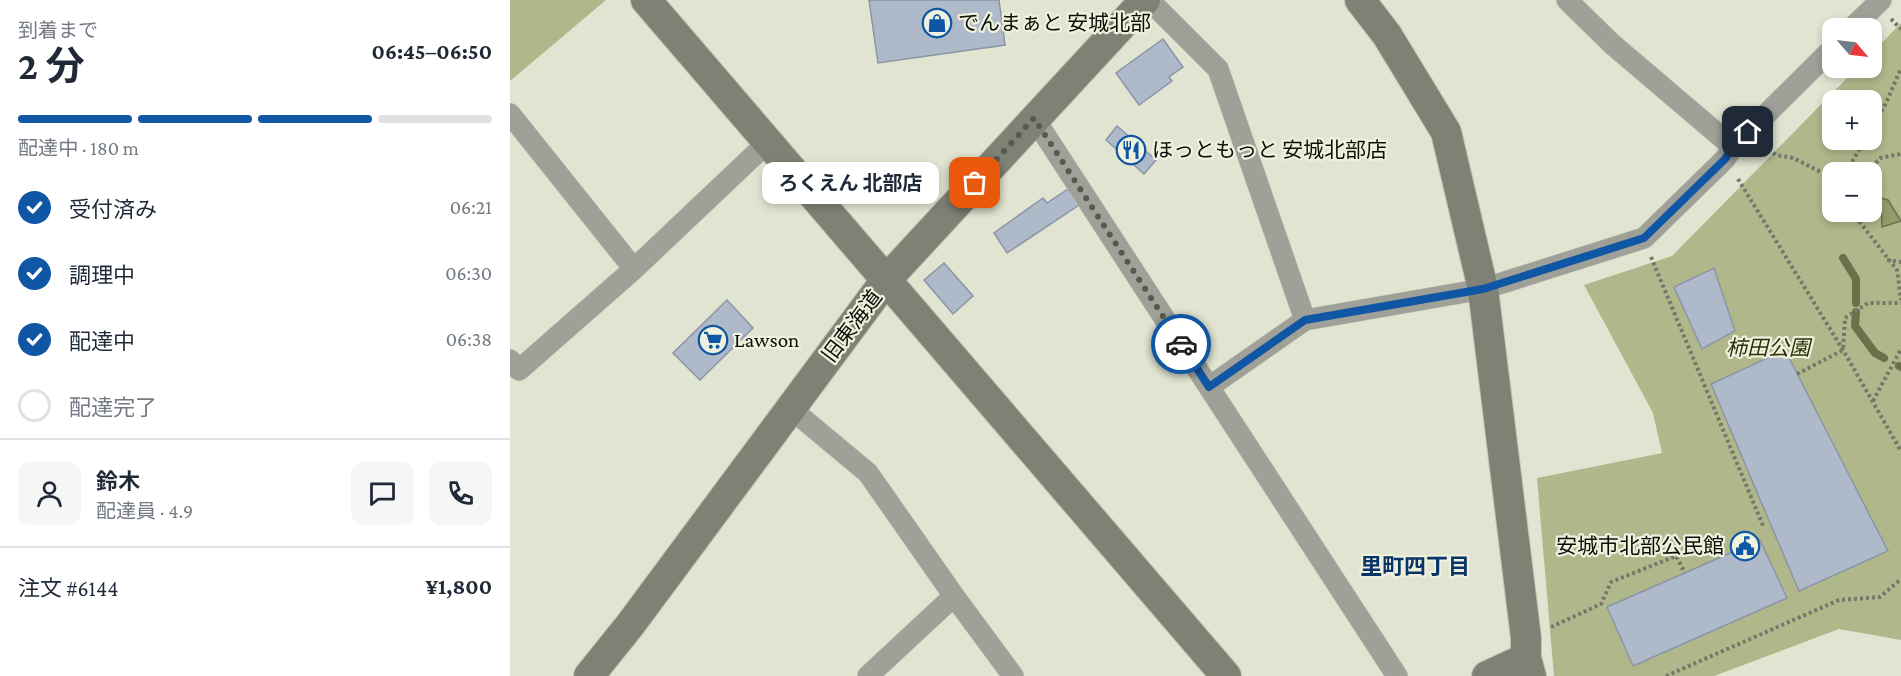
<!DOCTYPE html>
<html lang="ja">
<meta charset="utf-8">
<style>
:root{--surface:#fff;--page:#f6f6f7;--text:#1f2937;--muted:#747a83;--line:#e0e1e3;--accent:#0f56a5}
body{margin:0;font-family:"Crimson Pro","Noto Sans JP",serif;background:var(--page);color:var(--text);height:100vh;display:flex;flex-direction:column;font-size:22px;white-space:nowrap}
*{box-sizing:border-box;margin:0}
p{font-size:20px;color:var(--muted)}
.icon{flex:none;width:33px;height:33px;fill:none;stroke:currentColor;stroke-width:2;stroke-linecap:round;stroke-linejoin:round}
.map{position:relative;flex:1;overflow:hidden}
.panel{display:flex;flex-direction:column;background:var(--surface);width:510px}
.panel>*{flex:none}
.needle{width:39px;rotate:118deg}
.buttons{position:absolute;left:1312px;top:18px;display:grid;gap:12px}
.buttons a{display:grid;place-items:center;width:60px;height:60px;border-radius:12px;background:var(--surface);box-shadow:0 3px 9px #0003;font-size:30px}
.pin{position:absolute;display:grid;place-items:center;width:51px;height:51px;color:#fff;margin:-26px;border-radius:12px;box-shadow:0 3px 9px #0006}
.courier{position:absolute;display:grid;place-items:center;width:60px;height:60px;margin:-30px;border:4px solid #0f56a5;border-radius:50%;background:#fff;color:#222;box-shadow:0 2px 8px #0007}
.bubble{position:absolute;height:42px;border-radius:12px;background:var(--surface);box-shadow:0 3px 9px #0003;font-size:20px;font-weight:700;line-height:42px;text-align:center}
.headline em{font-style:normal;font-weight:700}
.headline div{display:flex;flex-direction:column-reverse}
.headline{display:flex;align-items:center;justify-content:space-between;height:102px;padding:0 18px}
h1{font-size:39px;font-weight:700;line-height:45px}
.bar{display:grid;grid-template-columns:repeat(4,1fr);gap:9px 6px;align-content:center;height:72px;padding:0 18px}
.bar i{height:8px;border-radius:4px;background:var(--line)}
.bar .selected{background:var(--accent)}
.bar p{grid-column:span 4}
.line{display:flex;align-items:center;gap:15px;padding:0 18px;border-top:2px solid var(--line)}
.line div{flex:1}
.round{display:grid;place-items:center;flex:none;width:63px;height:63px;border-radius:12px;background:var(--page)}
ol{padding:0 18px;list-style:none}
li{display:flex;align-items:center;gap:18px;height:66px}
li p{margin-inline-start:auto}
li .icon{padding:6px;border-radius:50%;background:var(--accent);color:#fff;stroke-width:4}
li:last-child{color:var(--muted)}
li i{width:33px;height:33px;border:3px solid var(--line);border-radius:50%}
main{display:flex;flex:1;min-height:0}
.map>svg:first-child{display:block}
.park{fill:#b0b88b;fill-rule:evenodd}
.water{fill:#949c69;stroke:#6c714c;stroke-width:1.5}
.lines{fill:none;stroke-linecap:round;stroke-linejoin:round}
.stream{stroke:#6c714c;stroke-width:8}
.building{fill:#aebaca;stroke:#8a95a5;stroke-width:1.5}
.street-casing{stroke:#bec2b0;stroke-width:22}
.secondary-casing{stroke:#bec2b0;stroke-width:32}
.path{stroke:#74776a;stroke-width:4;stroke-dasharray:3 3;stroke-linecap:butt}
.street{stroke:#9fa098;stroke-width:21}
.secondary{stroke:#7f8175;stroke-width:30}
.done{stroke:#57594e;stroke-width:6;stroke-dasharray:0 10.8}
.route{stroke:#0f56a5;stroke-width:8}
.labels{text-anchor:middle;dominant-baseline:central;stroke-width:4.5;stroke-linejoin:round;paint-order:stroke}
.poi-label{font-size:21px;fill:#0d0e08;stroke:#eef1dd;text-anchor:start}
.street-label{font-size:21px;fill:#0d0e08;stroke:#eef1dd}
.park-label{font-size:21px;font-style:italic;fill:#2b2f05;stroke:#eef1dd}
.neighbourhood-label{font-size:22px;font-weight:bold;fill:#093467;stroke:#eef1dd}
</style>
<main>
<section class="panel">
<div class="headline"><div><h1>2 分</h1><p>到着まで</p></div><em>06:45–06:50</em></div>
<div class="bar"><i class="selected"></i><i class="selected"></i><i class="selected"></i><i></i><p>配達中 · 180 m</p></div>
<ol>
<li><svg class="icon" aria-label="check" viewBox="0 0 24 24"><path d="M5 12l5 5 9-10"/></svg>受付済み<p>06:21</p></li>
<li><svg class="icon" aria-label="check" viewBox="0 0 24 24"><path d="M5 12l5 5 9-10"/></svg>調理中<p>06:30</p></li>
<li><svg class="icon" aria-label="check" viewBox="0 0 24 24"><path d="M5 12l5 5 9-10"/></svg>配達中<p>06:38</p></li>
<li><i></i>配達完了</li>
</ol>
<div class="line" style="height:108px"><a class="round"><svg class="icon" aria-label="person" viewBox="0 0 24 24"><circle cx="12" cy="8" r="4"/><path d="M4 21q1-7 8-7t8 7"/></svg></a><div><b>鈴木</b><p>配達員 · 4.9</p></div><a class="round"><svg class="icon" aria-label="chat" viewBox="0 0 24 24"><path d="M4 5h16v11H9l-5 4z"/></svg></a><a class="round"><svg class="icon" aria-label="phone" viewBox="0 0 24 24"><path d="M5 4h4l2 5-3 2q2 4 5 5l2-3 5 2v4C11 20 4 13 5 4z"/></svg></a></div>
<div class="line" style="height:78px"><div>注文 #6144</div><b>¥1,800</b></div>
</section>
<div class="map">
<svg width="1391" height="676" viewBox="0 0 1391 676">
<rect width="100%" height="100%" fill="#e0e4d0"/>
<path class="park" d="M 0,0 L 96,0 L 0,81 Z
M 1391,23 L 1391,640 L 1329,629 L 1204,676 L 1044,676 L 1027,478 L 1152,453 L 1143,413 L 1074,285 L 1162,256 L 1347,68 L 1362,68 L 1362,53 ZM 1323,100 L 1362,100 L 1362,140 L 1323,140 ZM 1323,172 L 1362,172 L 1362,212 L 1323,212 Z"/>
<path class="water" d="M 1371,198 L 1378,200 L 1391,221 L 1372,227 Z"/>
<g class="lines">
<path class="stream" d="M 1333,258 L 1346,279 L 1346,303
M 1346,312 L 1345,326 L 1365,353 L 1374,358
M 1389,366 L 1391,367"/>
</g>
<path class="building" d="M 359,0 L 489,0 L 495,45 L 368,63 Z
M 653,39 L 673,67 L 659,77 L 662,81 L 629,105 L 606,73 Z
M 607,126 L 646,160 L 634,174 L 596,140 Z
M 558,189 L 569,205 L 497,253 L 484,233 L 533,198 L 537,203 Z
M 434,263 L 463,296 L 443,314 L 414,280 Z
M 1204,268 L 1225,331 L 1192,349 L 1164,287 Z
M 217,300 L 243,328 L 190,380 L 163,353 Z
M 1275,350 L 1378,551 L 1289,591 L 1201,384 Z
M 1250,540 L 1277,598 L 1123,666 L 1097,607 Z"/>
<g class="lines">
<g class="street-casing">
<path id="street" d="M 639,0 L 708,69 L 795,320
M 1057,0 L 1102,44 L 1223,147
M 1342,28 L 1371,0
M 0,114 L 124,269
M 524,118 L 887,676
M 0,360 L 9,370 L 124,269 L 258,142
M 699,387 L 795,320 L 973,289 L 1134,238 L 1215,159 L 1223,147 L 1323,48
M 280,408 L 358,473 L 444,596 L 503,676
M 358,676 L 444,596"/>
</g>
<g class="secondary-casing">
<path id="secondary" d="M 136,0 L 716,676
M 850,0 L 877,35 L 936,132 L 973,289 L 1016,638 L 1016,658 L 1021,676
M 79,676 L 120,625 L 376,280 L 635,0
M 977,676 L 1016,658"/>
</g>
<path class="path" d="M 1381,19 L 1391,29
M 1362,127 L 1376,103 L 1391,68
M 1254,145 L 1266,155 L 1283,158 L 1323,178
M 1336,172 L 1355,140
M 1358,172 L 1370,158 L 1391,154
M 1228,179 L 1333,350 L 1391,451
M 1342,212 L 1387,270 L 1391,300
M 1141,257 L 1254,528
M 1377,260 L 1391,262
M 1287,374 L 1333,350 L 1335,318 L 1358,303 L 1391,303
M 1363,401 L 1391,349
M 1041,627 L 1091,604 L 1101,582 L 1166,556 L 1175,573
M 1156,676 L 1329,600 L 1370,597 L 1391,579"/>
<use href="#street" class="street"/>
<use href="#secondary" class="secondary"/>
</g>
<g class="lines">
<path class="done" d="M 465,183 L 524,118 L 671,344"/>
<path class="route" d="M 671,344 L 699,387 L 795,320 L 973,289 L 1134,238 L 1215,159 L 1223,147 L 1238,132"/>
</g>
<defs>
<g id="shop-ring" transform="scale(1.5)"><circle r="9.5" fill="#eef1dd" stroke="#0f56a5" stroke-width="1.5"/><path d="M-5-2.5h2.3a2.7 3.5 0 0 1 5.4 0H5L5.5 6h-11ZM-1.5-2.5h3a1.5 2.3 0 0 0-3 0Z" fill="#0f56a5"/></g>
<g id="restaurant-ring" transform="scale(1.5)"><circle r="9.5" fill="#eef1dd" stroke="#0f56a5" stroke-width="1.5"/><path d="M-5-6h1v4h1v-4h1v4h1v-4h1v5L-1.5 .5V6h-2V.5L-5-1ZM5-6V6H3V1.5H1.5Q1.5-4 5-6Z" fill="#0f56a5"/></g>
<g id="supermarket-ring" transform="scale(1.5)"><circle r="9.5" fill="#eef1dd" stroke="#0f56a5" stroke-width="1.5"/><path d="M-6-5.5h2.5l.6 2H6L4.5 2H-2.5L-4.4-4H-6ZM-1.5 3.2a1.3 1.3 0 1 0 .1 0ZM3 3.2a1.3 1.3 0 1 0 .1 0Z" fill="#0f56a5"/></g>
<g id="civic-ring" transform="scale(1.5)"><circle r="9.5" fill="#eef1dd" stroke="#0f56a5" stroke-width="1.5"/><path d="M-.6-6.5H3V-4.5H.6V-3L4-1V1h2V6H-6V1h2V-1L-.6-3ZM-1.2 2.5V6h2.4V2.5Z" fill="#0f56a5"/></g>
</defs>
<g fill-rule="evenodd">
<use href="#shop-ring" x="427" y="23"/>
<use href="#restaurant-ring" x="621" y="150"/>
<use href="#supermarket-ring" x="203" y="340"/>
<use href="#civic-ring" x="1235" y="546"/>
</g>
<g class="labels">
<g class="poi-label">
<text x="448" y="23">でんまぁと 安城北部</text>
<text x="642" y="150">ほっともっと 安城北部店</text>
<text x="224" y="340">Lawson</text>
<text x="1214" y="546" text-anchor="end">安城市北部公民館</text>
</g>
<g class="street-label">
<text transform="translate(342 326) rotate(-53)">旧東海道</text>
</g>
<g class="park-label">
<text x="1258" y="348">柿田公園</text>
</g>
<g class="neighbourhood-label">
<text x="905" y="566">里町四丁目</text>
</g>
</g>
</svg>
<div class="buttons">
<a><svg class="needle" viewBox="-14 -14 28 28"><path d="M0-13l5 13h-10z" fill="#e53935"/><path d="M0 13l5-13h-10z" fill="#747a83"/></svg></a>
<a>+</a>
<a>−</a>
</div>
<div class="pin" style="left:465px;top:183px;background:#ea580c"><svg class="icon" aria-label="bag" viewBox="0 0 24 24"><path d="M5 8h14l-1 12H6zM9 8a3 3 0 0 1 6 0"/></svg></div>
<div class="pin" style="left:1238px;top:132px;background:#1f2937"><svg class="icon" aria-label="home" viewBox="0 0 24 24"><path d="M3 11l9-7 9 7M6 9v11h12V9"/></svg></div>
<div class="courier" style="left:671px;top:344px"><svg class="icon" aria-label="car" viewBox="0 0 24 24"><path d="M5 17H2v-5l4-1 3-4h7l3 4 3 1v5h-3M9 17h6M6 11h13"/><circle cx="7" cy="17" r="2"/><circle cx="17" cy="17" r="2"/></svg></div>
<div class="bubble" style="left:252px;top:162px;width:177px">ろくえん 北部店</div>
</div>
</main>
